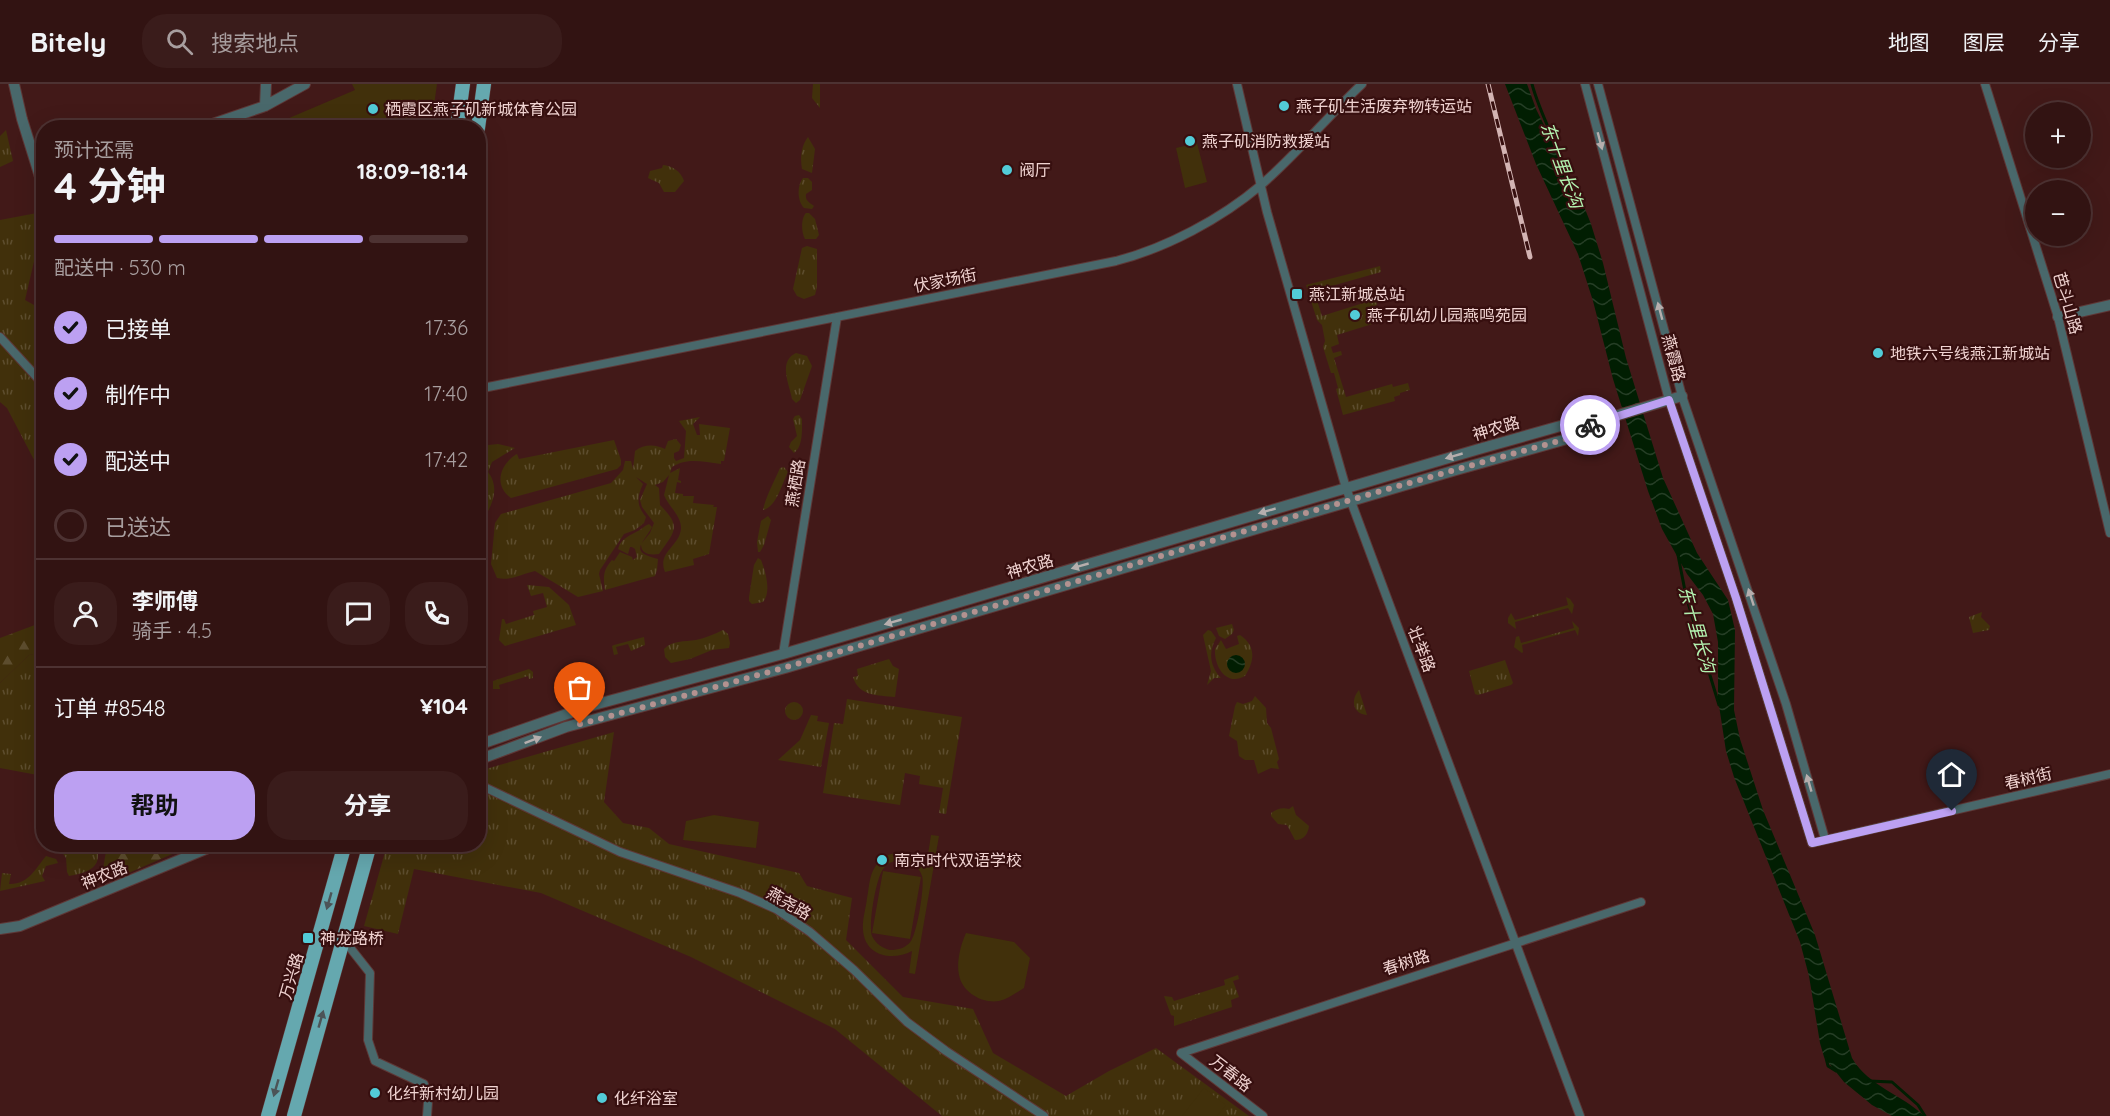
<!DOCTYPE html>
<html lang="zh">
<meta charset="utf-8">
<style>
:root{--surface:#321312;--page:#3a1c1b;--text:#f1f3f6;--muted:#a89e9f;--line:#4d3232;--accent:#bca0f2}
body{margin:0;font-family:Quicksand,"Noto Sans SC",sans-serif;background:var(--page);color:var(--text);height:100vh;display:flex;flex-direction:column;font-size:22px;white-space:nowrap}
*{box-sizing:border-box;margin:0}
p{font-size:20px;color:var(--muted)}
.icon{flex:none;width:33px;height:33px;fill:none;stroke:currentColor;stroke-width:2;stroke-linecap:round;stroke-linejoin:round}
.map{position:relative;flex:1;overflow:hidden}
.side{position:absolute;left:36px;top:36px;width:450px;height:732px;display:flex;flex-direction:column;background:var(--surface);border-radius:24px;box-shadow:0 6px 24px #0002,0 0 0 2px var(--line)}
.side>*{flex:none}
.tools{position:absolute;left:2025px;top:18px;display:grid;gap:12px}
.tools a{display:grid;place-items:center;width:66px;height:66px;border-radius:50%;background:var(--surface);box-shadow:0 6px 24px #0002,0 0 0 2px var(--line);font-size:30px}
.pin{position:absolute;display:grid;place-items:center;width:51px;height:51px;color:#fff;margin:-62px -26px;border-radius:50% 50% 50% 0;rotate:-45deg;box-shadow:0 0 6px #0007}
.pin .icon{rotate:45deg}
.courier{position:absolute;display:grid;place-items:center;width:60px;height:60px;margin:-30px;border:4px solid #bca0f2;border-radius:50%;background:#fff;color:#222;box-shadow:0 2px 8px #0007}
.summary em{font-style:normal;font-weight:700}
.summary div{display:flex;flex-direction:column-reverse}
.summary{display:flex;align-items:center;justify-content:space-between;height:102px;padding:0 18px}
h1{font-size:39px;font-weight:700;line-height:45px}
.bar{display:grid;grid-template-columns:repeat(4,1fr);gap:9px 6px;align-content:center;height:72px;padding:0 18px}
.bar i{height:8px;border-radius:4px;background:var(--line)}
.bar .current{background:var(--accent)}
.bar p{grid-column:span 4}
.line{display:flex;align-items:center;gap:15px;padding:0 18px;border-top:2px solid var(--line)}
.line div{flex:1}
.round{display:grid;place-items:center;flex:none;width:63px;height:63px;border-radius:24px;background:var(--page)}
ol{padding:0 18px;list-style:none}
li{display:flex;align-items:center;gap:18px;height:66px}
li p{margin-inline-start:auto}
li .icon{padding:6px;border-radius:50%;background:var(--accent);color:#111;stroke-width:4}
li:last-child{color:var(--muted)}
li i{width:33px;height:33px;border:3px solid var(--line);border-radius:50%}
.button{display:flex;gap:12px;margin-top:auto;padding:12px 18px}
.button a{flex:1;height:69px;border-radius:24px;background:var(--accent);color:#111;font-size:24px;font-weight:700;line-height:69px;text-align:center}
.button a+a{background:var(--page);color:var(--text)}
header{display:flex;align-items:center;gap:36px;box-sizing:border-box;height:84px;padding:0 30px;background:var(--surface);border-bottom:2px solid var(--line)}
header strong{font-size:28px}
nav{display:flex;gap:33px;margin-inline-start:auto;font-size:21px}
.search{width:420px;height:54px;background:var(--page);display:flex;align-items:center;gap:15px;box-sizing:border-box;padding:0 21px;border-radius:24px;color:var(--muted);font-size:22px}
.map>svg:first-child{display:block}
.grass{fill:url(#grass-tufts)}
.forest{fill:url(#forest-firs)}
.pitch{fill:#41300b;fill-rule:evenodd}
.water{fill:url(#water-waves)}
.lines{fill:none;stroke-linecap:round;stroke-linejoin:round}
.stream{stroke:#011e02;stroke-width:3}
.minor-casing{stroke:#5e3736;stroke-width:10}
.tertiary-casing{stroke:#5e3736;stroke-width:12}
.primary-casing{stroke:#5e3736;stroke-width:15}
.minor{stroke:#49686b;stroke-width:8}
.tertiary{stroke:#49686b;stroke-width:10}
.primary{stroke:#65a8af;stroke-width:14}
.rail-casing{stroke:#d3b4b3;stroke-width:5}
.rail{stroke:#370f0f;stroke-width:3;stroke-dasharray:9;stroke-linecap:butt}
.oneway{fill:#b6aead}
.oneway2{fill:#4c5457}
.done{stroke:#b39290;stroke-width:6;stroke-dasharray:0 10.8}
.route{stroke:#bca0f2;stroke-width:8}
.poi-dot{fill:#52cbd7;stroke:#370f0f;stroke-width:2}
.labels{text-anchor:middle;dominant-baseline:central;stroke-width:4.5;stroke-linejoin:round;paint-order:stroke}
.poi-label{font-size:16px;fill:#f0d3d1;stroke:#370f0f;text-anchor:start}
.street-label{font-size:16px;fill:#f0d3d1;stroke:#370f0f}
.water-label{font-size:18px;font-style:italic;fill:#b3f3b0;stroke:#370f0f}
</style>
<header>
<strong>Bitely</strong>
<div class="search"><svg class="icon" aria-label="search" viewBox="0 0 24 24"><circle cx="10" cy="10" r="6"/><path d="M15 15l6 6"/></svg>搜索地点</div>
<nav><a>地图</a><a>图层</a><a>分享</a></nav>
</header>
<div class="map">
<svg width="2110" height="1032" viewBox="0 0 2110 1032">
<defs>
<pattern id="grass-tufts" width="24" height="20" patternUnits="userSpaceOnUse" patternTransform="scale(1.5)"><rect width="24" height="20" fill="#41300b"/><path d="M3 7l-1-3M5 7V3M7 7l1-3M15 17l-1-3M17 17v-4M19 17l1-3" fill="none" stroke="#5d4d2e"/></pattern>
<pattern id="forest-firs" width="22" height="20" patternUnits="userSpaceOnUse" patternTransform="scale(1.5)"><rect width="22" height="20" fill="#41300b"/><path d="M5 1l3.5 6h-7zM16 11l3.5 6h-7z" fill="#5d4d2e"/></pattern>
<pattern id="water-waves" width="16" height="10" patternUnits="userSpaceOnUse" patternTransform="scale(1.5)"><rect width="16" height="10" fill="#011e02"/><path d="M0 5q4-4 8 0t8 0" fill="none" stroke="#263e26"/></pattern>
</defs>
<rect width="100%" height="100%" fill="#421918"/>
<path class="grass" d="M 813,0 L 820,0 L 820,24 L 812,14 Z
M 6,46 L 13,77 L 0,83 L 0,52 Z
M 808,53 L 815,65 L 812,89 L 802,85 C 800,74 801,62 808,53 Z
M 663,81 C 672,82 681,87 684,97 L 675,108 L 664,108 L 659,99 L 648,94 L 650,87 L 662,84 Z
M 803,94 L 808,94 L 812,98 L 812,106 L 806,110 C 805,117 809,118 814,122 L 812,125 L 804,124 C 797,117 797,101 803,94 Z
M 37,129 L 43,130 L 43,139 L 25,216 L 43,226 L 43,393 L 7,324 L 0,318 L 0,136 Z
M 806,129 L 809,129 L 815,135 L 819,151 L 816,155 L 805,155 C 801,148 801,134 806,129 Z
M 807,162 L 817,165 L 817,203 L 815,211 L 804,215 L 797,212 L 793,205 L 802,164 Z
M 1380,182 L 1381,188 L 1314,207 L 1322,232 L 1376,215 L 1377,221 L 1374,222 L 1377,232 L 1380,231 L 1382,237 L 1337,251 L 1339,260 L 1331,263 L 1333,269 L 1341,267 L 1342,271 L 1334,274 L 1346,313 L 1392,300 L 1393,303 L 1408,299 L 1410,306 L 1400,309 L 1400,311 L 1394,313 L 1395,317 L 1343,331 L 1336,305 L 1338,304 L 1334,289 L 1331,289 L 1323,263 L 1325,257 L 1322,241 L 1317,236 L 1306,201 Z
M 796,269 L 807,272 L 812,282 L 800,316 L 796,319 L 792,315 C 789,300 778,277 796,269 Z
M 799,331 L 802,335 C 802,346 803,363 794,369 L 789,363 L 791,358 L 797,352 L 793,335 L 795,332 Z
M 700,333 L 693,340 L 697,351 L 700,351 L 699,340 L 730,344 L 724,377 L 721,377 L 721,380 C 703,378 688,373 672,383 L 670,389 L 680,384 L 678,396 L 681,397 L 681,399 L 677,398 L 675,409 L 683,410 L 683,412 L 694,412 L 693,419 L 714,421 L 713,423 L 717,423 L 709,470 L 693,475 L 694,481 L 665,488 C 657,468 679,463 681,445 C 682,432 668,422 664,411 L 669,391 L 663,398 L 655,401 L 659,404 L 660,421 C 682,443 675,447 659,470 C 651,471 641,471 641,460 L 650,449 L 654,439 L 642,423 L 640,416 L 647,400 L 636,393 L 643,400 C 637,413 636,421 646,433 L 644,439 L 635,446 L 624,450 L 600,486 L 599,490 L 603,507 L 578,513 L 535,487 C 521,490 511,497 497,494 L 491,480 L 495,439 L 501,430 L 611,399 L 623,386 L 625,377 L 631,377 L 633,385 L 635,367 C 644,360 655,360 665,365 L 668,357 L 676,355 L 681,361 L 679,367 L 674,369 L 674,374 L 676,377 L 684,374 L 686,347 L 679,337 Z
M 614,356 L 621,376 L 621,381 L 617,385 L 511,414 C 493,401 500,380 517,370 L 519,375 Z
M 498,360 L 515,364 L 492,378 L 488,388 C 500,403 493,422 482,436 L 485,453 L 482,490 L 479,494 L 479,362 Z
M 784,383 L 788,388 C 782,399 777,423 763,426 C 766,412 774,398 780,384 Z
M 768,432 L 771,436 L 764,461 L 760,468 L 758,468 L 757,458 L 761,437 Z
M 649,440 L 652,443 C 643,460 628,468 658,475 L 657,486 L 655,492 L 605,506 C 603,493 603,486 612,476 L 614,477 L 620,468 L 632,473 L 633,476 L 637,473 L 635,465 L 632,463 L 630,463 L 628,470 L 618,465 C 621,455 627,453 636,448 C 641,446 644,442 649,440 Z
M 758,474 L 761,476 C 765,486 772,508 763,518 L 752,520 L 749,517 L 749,513 L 754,481 Z
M 527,501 L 549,503 L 569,521 L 576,541 L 505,562 L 499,556 L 502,535 L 504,535 L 506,540 L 534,531 L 533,527 L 547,523 L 543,509 L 531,512 Z
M 1566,513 L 1570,515 L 1574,521 L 1572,530 L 1568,524 L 1515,538 L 1516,545 L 1508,539 L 1508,534 L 1511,529 L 1515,536 L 1568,521 Z
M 1982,528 L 1981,533 L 1990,542 L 1989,546 L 1973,549 L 1969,533 Z
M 1572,537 L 1579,544 L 1578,552 L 1575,546 L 1522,561 L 1523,568 L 1522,569 L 1514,563 L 1516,553 L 1519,552 L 1521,559 L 1574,544 Z
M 1232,540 L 1234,546 L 1232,550 L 1225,555 L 1219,552 L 1216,544 Z
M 723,546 L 728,550 L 730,559 L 729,564 L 712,566 L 690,575 L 671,579 L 665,573 L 664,565 C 673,556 684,558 696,556 C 705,554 715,550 723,546 Z
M 1208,546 L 1211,547 L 1216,554 C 1208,569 1210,582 1221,594 L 1214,594 L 1207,601 L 1211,587 L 1203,551 Z
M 1240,551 C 1256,562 1255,576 1245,592 C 1226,603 1214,582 1215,565 L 1221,556 L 1226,565 L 1239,560 L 1237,552 Z
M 644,553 L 645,561 L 631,567 L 628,560 L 616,563 L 618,570 L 614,571 L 612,562 L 614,561 Z
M 43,568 L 43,692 L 0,684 L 0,599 L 29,571 Z
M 889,575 L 893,582 L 899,585 L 895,613 C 878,611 859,613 853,593 L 858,592 L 857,585 Z
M 1505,576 L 1513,599 L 1511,601 L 1478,611 L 1475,610 L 1469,587 Z
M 529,585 L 533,588 L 533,594 L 529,595 L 528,592 L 499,601 L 500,605 L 493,605 L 493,597 Z
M 1359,606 L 1367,631 C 1353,630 1350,616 1359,606 Z
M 1255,612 L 1266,624 L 1267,639 L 1271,644 L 1279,675 L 1277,678 L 1279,685 L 1271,684 L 1258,690 L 1254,676 L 1245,676 L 1239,672 L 1237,657 L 1229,652 L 1235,622 L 1237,618 L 1243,620 L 1252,617 Z
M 847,615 L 962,633 L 946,730 L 939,729 L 943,704 L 919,700 L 920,692 L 905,689 L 900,721 L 823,709 L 834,639 L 843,640 Z
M785 627a9 9 0 1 1 18 0a9 9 0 1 1-18 0Z
M 811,631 L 818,632 L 817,637 L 829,639 L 821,683 L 778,676 L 800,656 Z
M 614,648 L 604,718 L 623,739 L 649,744 L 669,760 L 799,789 L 807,802 L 852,814 L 846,856 L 903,913 L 973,925 L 993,969 L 1066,1012 L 1109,987 L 1156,964 L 1249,1032 L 942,1032 L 835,945 L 691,873 L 541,809 L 414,785 L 398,850 L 364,842 L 387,761 L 478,760 L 479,687 Z
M 1293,722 L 1296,731 L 1309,742 C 1308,750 1304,756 1295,756 L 1287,741 L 1278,740 L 1271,732 L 1271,729 C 1277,725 1282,723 1289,725 Z
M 58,763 L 98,770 C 99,786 83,789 69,792 L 67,788 L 66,774 Z
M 46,772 L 56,775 L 58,779 L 46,782 L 42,792 L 45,797 L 0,807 L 2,789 L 11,790 L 9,800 C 28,801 36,784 46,772 Z
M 1238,891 L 1239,895 L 1233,897 L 1239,913 L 1231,916 L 1232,923 L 1174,942 L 1174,932 L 1171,931 L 1164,912 L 1172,913 L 1174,917 L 1225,901 L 1224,896 Z"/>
<path class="forest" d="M 43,538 L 43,568 L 29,571 L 0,599 L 0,554 Z
M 107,761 L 107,760 L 193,761 L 117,794 L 103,785 Z"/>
<path class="pitch" d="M 352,0 L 437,0 L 431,43 L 268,43 L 355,6 Z
M 1197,59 L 1207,98 L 1185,104 L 1176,64 Z
M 714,731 L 759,738 L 756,764 L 683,756 L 686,737 Z
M 931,751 L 939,752 L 915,890 L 909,889 L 912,867 C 893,877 865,873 863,846 C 862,836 866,824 867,814 C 869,804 869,792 875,783 C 888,762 913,767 926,783 ZM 905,776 C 913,779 919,783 922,792 C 925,802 917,848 911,857 C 906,864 898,866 890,866 C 882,864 876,860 872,852 C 868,842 876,792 884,784 C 889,777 897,776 905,776 Z
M 883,787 L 921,793 L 910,855 L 872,849 Z
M 966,849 L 1014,858 L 1030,874 L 1024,904 C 1016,909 1008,915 999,917 C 982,920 962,908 959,891 C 956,878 961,860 966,849 Z
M 1204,1004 L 1226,1021 L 1217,1032 L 1182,1032 Z"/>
<path class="water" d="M 1505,0 L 1527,0 L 1536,25 L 1583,120 L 1591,140 L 1603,179 L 1626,274 L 1663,394 L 1697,469 L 1728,516 L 1735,546 L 1734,626 L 1740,655 L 1763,726 L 1815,851 L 1852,974 C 1869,1003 1902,1010 1924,1032 L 1892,1032 L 1872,1021 L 1844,998 L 1824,973 L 1820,959 L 1809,892 L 1800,858 L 1734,693 L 1726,667 L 1718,615 L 1718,558 L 1713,530 L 1703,511 L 1687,490 L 1662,445 L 1648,407 L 1613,295 L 1593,217 L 1578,170 L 1536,80 Z
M1227 580a9 9 0 1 1 18 0a9 9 0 1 1-18 0Z"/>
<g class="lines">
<path class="stream" d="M 1532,0 C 1540,30 1556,57 1566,87
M 1678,471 L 1686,512 L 1719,621
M 1826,974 L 1828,982 L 1836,987
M 1869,997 L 1892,998 L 1918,1021 L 1925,1032"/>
<g class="minor-casing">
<path id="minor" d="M 1237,0 L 1267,128 L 1346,404 L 1580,1032
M 1585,0 L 1669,316 L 1736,514 L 1812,759 L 2110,690
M 1598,0 L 1682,312 L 1786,620 L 1825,755
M 1985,0 L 2058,233 L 2110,449
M 0,253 L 44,301
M 478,305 L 1116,177 C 1166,164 1221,135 1261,101 C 1297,70 1328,32 1362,0
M 783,570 L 837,233
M 478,700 L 620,768 L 740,809 L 776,825 L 810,848 L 854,886 L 907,938 L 946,967 L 1044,1032
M 344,856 L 370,889 L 368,956 L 375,977 L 424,1000 L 428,1018 L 427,1032
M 1181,969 L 1641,818
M 1181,969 L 1263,1032"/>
</g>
<g class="tertiary-casing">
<path id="tertiary" d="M 14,0 L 22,35 L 41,96 L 44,95
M 265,22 L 266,0
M 201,44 L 265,22 L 305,0
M 2058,233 L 2110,221
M 478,661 L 590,622 L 783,570 L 1479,365 L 1571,339 L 1592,339 L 1682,312
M 478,676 L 566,643 L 785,584 L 1456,386 L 1574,353 L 1592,339
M 0,845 L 20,842 L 218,760"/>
</g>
<g class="primary-casing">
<path id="primary" d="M 457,44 L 463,0
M 478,44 L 484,0
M 268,1032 L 345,760
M 294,1032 L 370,760"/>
</g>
<use href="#minor" class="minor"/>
<use href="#tertiary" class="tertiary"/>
<use href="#primary" class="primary"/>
<g class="rail-casing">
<path id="rail" d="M 1488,0 L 1530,173"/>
</g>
<use href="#rail" class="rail"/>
</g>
<defs><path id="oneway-solid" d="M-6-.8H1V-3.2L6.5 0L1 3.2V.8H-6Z" transform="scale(1.5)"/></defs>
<g class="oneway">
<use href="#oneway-solid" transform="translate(1600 57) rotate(75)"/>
<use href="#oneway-solid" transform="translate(1660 227) rotate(-105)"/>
<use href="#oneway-solid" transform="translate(1454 372) rotate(164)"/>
<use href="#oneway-solid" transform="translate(1267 427) rotate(164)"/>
<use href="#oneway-solid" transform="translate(1080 482) rotate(164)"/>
<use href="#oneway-solid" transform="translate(1751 513) rotate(-108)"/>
<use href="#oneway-solid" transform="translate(893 538) rotate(164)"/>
<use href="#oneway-solid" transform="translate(533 656) rotate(-21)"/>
<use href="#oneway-solid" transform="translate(1809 699) rotate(-106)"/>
</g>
<g class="oneway2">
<use href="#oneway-solid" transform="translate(329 817) rotate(106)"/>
<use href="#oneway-solid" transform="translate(321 935) rotate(-74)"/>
<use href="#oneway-solid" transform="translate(276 1004) rotate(106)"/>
</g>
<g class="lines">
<path class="done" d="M 580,640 C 913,552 1241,443 1574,353 L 1590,341"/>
<path class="route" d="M 1590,341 L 1669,316 L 1736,514 L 1812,759 L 1952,727"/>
</g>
<g class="poi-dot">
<circle cx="1284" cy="22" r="6"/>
<circle cx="373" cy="25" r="6"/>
<circle cx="1190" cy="57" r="6"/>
<circle cx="1007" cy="86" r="6"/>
<rect x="1291" y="204" width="12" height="12" rx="3"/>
<circle cx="1355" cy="231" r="6"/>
<circle cx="1878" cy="269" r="6"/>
<circle cx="882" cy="776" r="6"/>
<rect x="302" y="848" width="12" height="12" rx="3"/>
<circle cx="375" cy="1009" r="6"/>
<circle cx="602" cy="1014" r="6"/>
</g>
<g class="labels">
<g class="poi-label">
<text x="1296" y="22">燕子矶生活废弃物转运站</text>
<text x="385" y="25">栖霞区燕子矶新城体育公园</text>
<text x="1202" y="57">燕子矶消防救援站</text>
<text x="1019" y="86">阀厅</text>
<text x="1309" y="210">燕江新城总站</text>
<text x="1367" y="231">燕子矶幼儿园燕鸣苑园</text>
<text x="1890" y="269">地铁六号线燕江新城站</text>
<text x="894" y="776">南京时代双语学校</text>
<text x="320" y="854">神龙路桥</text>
<text x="387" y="1009">化纤新村幼儿园</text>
<text x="614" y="1014">化纤浴室</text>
</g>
<g class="street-label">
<text transform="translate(945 196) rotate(-11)">伏家场街</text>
<text transform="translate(2068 219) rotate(74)">芭斗山路</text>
<text transform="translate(1674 274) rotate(75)">燕霞路</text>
<text transform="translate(1496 344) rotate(-16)">神农路</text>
<text transform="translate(795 399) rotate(-81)">燕栖路</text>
<text transform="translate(1030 482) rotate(-16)">神农路</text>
<text transform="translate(1422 565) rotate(69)">壮举路</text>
<text transform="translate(2028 694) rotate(-13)">春树街</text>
<text transform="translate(104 791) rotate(-22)">神农路</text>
<text transform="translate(789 819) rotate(30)">燕尧路</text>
<text transform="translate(1406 878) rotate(-18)">春树路</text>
<text transform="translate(291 892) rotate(-74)">万兴路</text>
<text transform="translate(1231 989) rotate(38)">万春路</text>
</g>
<g class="water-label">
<text transform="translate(1562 81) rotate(70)">东十里长沟</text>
<text transform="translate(1697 545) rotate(74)">东十里长沟</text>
</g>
</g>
</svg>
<div class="tools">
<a>+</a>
<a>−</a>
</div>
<div class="pin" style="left:580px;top:640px;background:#ea580c"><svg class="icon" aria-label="bag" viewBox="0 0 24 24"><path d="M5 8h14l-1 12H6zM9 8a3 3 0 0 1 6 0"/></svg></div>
<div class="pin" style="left:1952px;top:727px;background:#1f2937"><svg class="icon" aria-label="home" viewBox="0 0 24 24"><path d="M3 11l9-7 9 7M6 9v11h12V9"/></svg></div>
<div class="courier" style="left:1590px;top:341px"><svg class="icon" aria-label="bike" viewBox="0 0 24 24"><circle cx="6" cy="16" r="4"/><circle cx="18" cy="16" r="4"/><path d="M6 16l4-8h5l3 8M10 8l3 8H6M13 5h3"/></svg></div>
<section class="side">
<div class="summary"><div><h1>4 分钟</h1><p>预计还需</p></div><em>18:09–18:14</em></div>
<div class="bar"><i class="current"></i><i class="current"></i><i class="current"></i><i></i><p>配送中 · 530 m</p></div>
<ol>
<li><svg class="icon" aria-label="check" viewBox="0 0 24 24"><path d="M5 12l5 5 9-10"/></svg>已接单<p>17:36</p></li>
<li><svg class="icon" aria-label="check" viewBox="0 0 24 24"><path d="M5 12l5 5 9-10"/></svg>制作中<p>17:40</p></li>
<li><svg class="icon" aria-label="check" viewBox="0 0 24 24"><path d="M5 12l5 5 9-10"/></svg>配送中<p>17:42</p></li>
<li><i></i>已送达</li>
</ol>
<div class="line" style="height:108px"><a class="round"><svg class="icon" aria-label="person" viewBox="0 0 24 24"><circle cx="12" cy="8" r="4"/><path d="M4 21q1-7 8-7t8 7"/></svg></a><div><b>李师傅</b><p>骑手 · 4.5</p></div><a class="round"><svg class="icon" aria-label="chat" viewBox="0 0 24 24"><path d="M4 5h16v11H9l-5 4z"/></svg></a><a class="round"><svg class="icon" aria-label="phone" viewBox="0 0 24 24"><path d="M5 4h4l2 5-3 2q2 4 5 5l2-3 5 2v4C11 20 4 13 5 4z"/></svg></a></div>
<div class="line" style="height:78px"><div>订单 #8548</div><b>¥104</b></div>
<div class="button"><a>帮助</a><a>分享</a></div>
</section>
</div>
